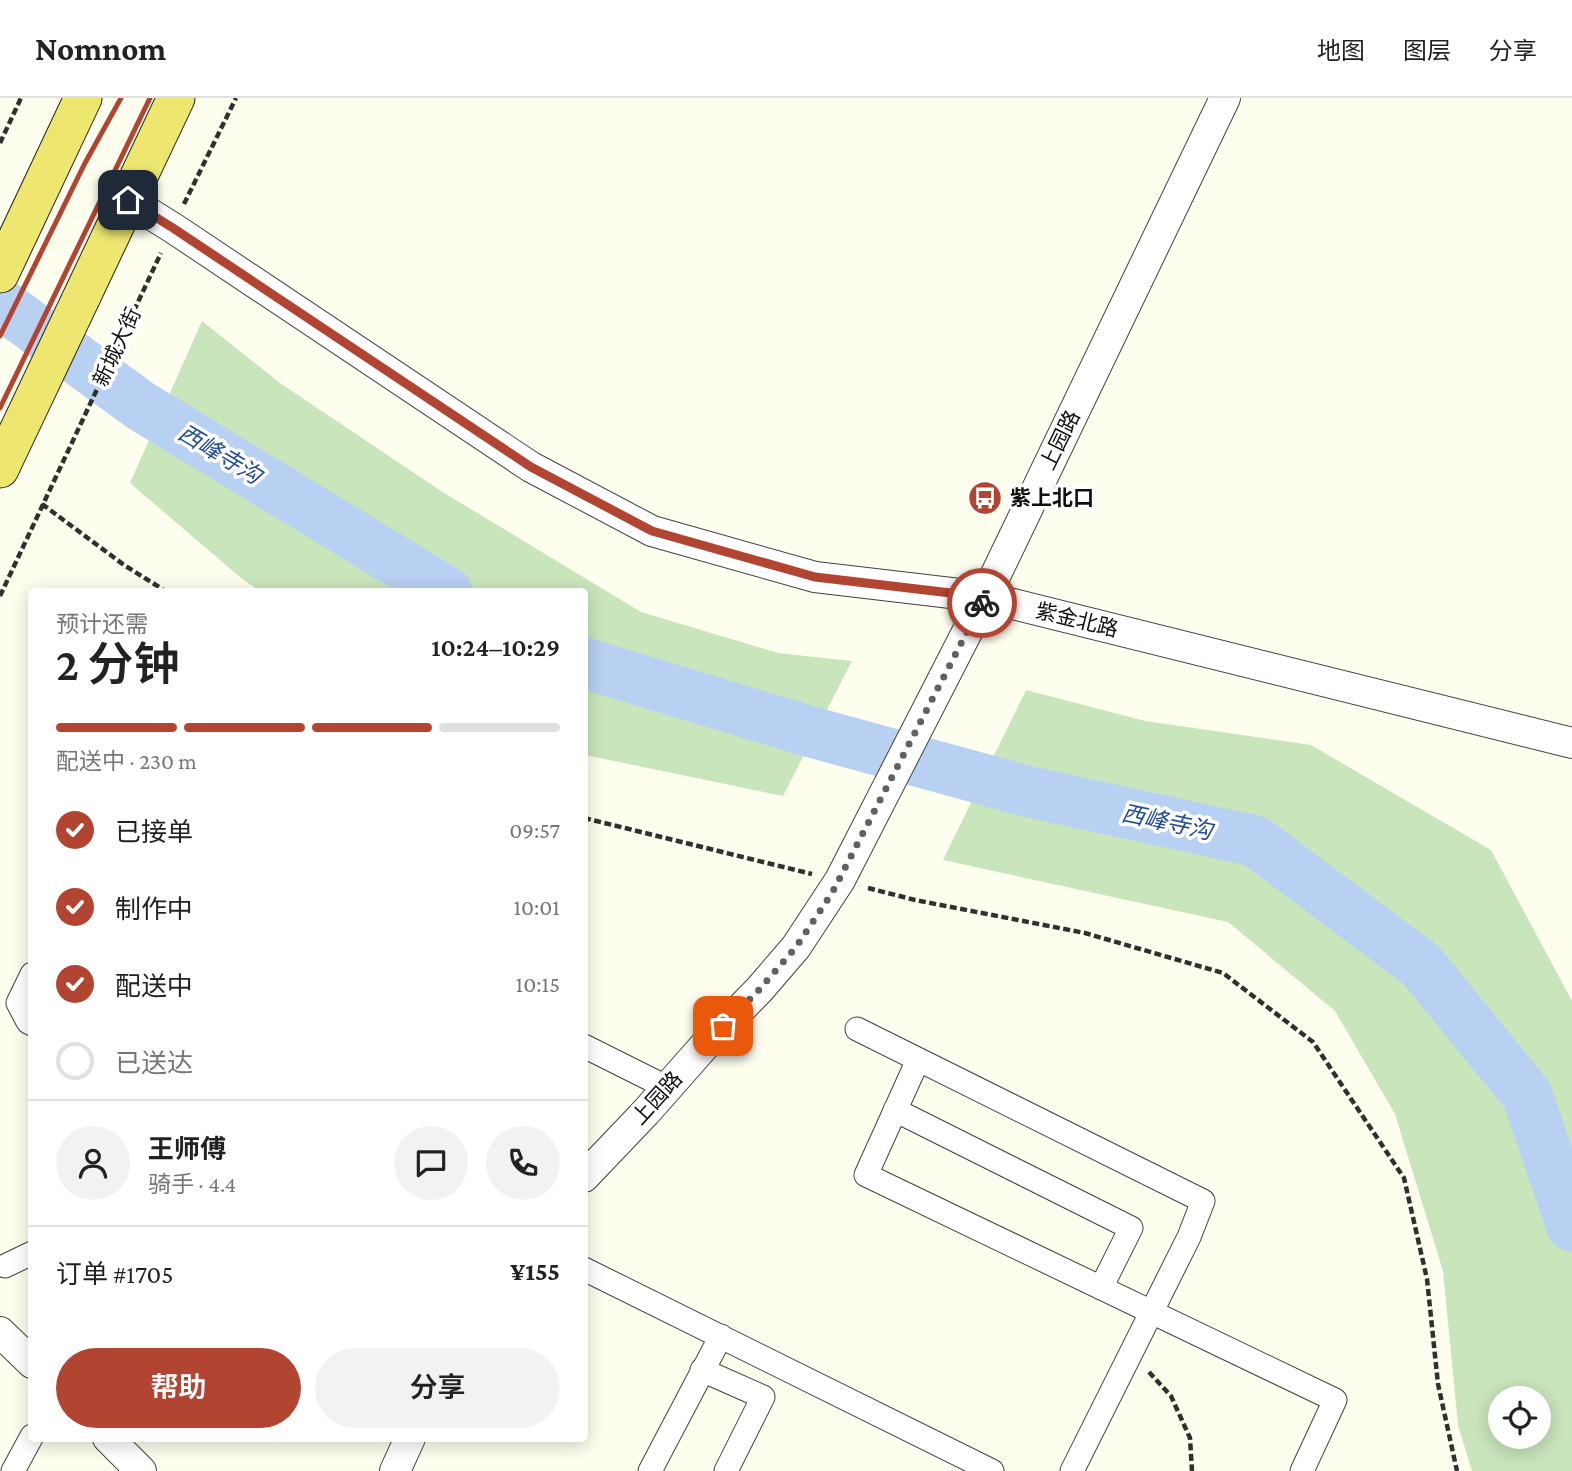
<!DOCTYPE html>
<html lang="zh">
<meta charset="utf-8">
<style>
:root{--surface:#fff;--page:#f2f2f2;--text:#222;--muted:#767676;--line:#e0e0e0;--accent:#b24531}
body{margin:0;font-family:"Crimson Pro","Noto Sans SC",serif;background:var(--page);color:var(--text);height:100vh;display:flex;flex-direction:column;font-size:26px;white-space:nowrap}
*{box-sizing:border-box;margin:0}
p{font-size:23px;color:var(--muted)}
.icon{flex:none;width:38px;height:38px;fill:none;stroke:currentColor;stroke-width:2;stroke-linecap:round;stroke-linejoin:round}
.map{position:relative;flex:1;overflow:hidden}
.drawer{position:absolute;left:28px;top:490px;width:560px;height:854px;display:flex;flex-direction:column;background:var(--surface);border-radius:7px;box-shadow:0 4px 18px #0003}
.drawer>*{flex:none}
.tools{position:absolute;left:1488px;top:1288px;display:grid;gap:14px}
.tools a{display:grid;place-items:center;width:63px;height:63px;border-radius:50%;background:var(--surface);box-shadow:0 4px 18px #0003;font-size:35px}
.pin{position:absolute;display:grid;place-items:center;width:60px;height:60px;color:#fff;margin:-30px;border-radius:14px;box-shadow:0 4px 10px #0006}
.courier{position:absolute;display:grid;place-items:center;width:70px;height:70px;margin:-35px;border:5px solid #b24531;border-radius:50%;background:#fff;color:#222;box-shadow:0 2px 9px #0007}
.headline em{font-style:normal;font-weight:600}
.headline div{display:flex;flex-direction:column-reverse}
.headline{display:flex;align-items:center;justify-content:space-between;height:119px;padding:0 28px}
h1{font-size:46px;font-weight:600;line-height:52px}
.bar{display:grid;grid-template-columns:repeat(4,1fr);gap:10px 7px;align-content:center;height:84px;padding:0 28px}
.bar i{height:9px;border-radius:5px;background:var(--line)}
.bar .on{background:var(--accent)}
.bar p{grid-column:span 4}
.line{display:flex;align-items:center;gap:18px;padding:0 28px;border-top:2px solid var(--line)}
.line div{flex:1}
.round{display:grid;place-items:center;flex:none;width:74px;height:74px;border-radius:37px;background:var(--page)}
ol{padding:0 28px;list-style:none}
li{display:flex;align-items:center;gap:21px;height:77px}
li p{margin-inline-start:auto}
li .icon{padding:7px;border-radius:50%;background:var(--accent);color:#fff;stroke-width:4}
li:last-child{color:var(--muted)}
li i{width:38px;height:38px;border:4px solid var(--line);border-radius:50%}
.primary-button{display:flex;gap:14px;margin-top:auto;padding:14px 28px}
.primary-button a{flex:1;height:80px;border-radius:42px;background:var(--accent);color:#fff;font-size:28px;font-weight:600;line-height:80px;text-align:center}
.primary-button a+a{background:var(--page);color:var(--text)}
header{display:flex;align-items:center;gap:42px;box-sizing:border-box;height:98px;padding:0 35px;background:var(--surface);border-bottom:2px solid var(--line)}
header strong{font-size:33px}
nav{display:flex;gap:38px;margin-inline-start:auto;font-size:24px}
.map>svg:first-child{display:block}
.park{fill:#c9e5bc;fill-rule:evenodd}
.lines{fill:none;stroke-linecap:round;stroke-linejoin:round}
.river{stroke:#b8d0f1;stroke-width:51}
.minor-casing{stroke:#414141;stroke-width:25}
.tertiary-casing{stroke:#414141;stroke-width:32}
.primary-casing{stroke:#1f1f1f;stroke-width:39}
.path{stroke:#303030;stroke-width:4.5;stroke-dasharray:7 3.5;stroke-linecap:butt}
.minor{stroke:#fff;stroke-width:23}
.tertiary{stroke:#fff;stroke-width:30}
.primary{stroke:#ede770;stroke-width:37}
.rail{stroke:#b24531;stroke-width:5}
.done{stroke:#62625d;stroke-width:7;stroke-dasharray:0 12.6}
.route{stroke:#b24531;stroke-width:9}
.labels{text-anchor:middle;dominant-baseline:central;stroke-width:7;stroke-linejoin:round;paint-order:stroke}
.street-label{font-size:21px;fill:#0e0e0e;stroke:#fff}
.poi-label{font-size:21px;font-weight:bold;fill:#0e0e0e;stroke:#fff;text-anchor:start}
.water-label{font-size:23px;font-style:italic;fill:#214b95;stroke:#fff}
</style>
<header>
<strong>Nomnom</strong>
<nav><a>地图</a><a>图层</a><a>分享</a></nav>
</header>
<div class="map">
<svg width="1572" height="1373" viewBox="0 0 1572 1373">
<rect width="100%" height="100%" fill="#fefeef"/>
<path class="park" d="M 202,223 L 280,285 L 441,393 L 641,514 L 778,555 L 852,563 L 783,698 L 585,657 L 584,494 L 261,494 L 241,480 L 130,385 Z
M 1026,592 L 1145,623 L 1311,647 L 1491,752 L 1572,903 L 1572,1373 L 1472,1373 L 1458,1327 L 1443,1173 L 1395,1016 L 1335,913 L 1228,824 L 943,762 ZM 1500,1300 L 1538,1300 L 1538,1339 L 1500,1339 Z"/>
<g class="lines">
<path class="river" d="M 0,205 L 141,308 L 447,494
M 584,565 L 808,633 L 1030,694 L 1255,743 L 1421,867 L 1527,997 L 1572,1128"/>
<g class="minor-casing">
<path id="minor" d="M 32,876 L 18,905 L 28,924 L 32,926
M 857,931 L 1203,1103 L 1189,1139 L 1072,1373
M 584,948 L 668,990
M 918,962 L 866,1077 L 1335,1302 L 1302,1373
M 895,1012 L 1131,1130 L 1101,1190
M 5,1168 L 32,1155
M 584,1171 L 992,1373
M 702,1272 L 763,1299 L 726,1373
M 13,1373 L 32,1338
M 650,1373 L 721,1238"/>
</g>
<g class="tertiary-casing">
<path id="tertiary" d="M 128,102 L 173,130 L 531,369 L 652,433 L 815,479 L 985,499 L 1572,645
M 584,1079 L 646,1014 L 706,946 L 759,892 L 796,849 L 840,782 L 985,499 L 1225,0
M 0,1234 L 32,1265
M 108,1340 L 141,1373
M 395,1373 L 410,1340"/>
</g>
<g class="primary-casing">
<path id="primary" d="M 0,176 L 83,0
M 0,371 L 176,0"/>
</g>
<path class="path" d="M 0,45 L 21,0
M 184,106 L 236,0
M 42,406 L 124,467 L 167,494
M 0,498 L 161,155
M 584,720 L 812,776
M 868,790 L 915,802 L 1085,835 L 1223,875 L 1313,944 L 1404,1080 L 1427,1181 L 1438,1286 L 1457,1373
M 1149,1274 L 1171,1298 L 1190,1340 L 1192,1373"/>
<use href="#minor" class="minor"/>
<use href="#tertiary" class="tertiary"/>
<use href="#primary" class="primary"/>
<path class="rail" d="M 0,238 L 85,65 L 121,0
M 0,310 L 150,0"/>
</g>
<g class="lines">
<path class="done" d="M 723,928 L 759,892 L 796,849 L 832,795 L 982,505"/>
<path class="route" d="M 128,102 L 173,130 L 531,369 L 652,433 L 815,479 L 985,499 L 982,505"/>
</g>
<defs>
<g id="bus-disc" transform="scale(1.75)"><circle r="9.5" fill="#b24531" stroke="#fff"/><path d="M-5-6H5V4H4V6H2V4H-2V6H-4V4H-5ZM-3.5-4V0h7V-4ZM-3.5 1.2v1.5H-2V1.2ZM2 1.2v1.5H3.5V1.2Z" fill="#fff"/></g>
</defs>
<g fill-rule="evenodd">
<use href="#bus-disc" x="985" y="400"/>
</g>
<g class="labels">
<g class="street-label">
<text transform="translate(117 249) rotate(-65)">新城大街</text>
<text transform="translate(1060 342) rotate(-64)">上园路</text>
<text transform="translate(1077 522) rotate(14)">紫金北路</text>
<text transform="translate(657 1000) rotate(-48)">上园路</text>
</g>
<g class="poi-label">
<text x="1010" y="400">紫上北口</text>
</g>
<g class="water-label">
<text transform="translate(220 356) rotate(31)">西峰寺沟</text>
<text transform="translate(1167 724) rotate(12)">西峰寺沟</text>
</g>
</g>
</svg>
<div class="tools">
<a><svg class="icon" aria-label="locate" viewBox="0 0 24 24"><circle cx="12" cy="12" r="6"/><path d="M12 2v4M12 18v4M2 12h4M18 12h4"/></svg></a>
</div>
<div class="pin" style="left:723px;top:928px;background:#ea580c"><svg class="icon" aria-label="bag" viewBox="0 0 24 24"><path d="M5 8h14l-1 12H6zM9 8a3 3 0 0 1 6 0"/></svg></div>
<div class="pin" style="left:128px;top:102px;background:#1f2937"><svg class="icon" aria-label="home" viewBox="0 0 24 24"><path d="M3 11l9-7 9 7M6 9v11h12V9"/></svg></div>
<div class="courier" style="left:982px;top:505px"><svg class="icon" aria-label="bike" viewBox="0 0 24 24"><circle cx="6" cy="16" r="4"/><circle cx="18" cy="16" r="4"/><path d="M6 16l4-8h5l3 8M10 8l3 8H6M13 5h3"/></svg></div>
<section class="drawer">
<div class="headline"><div><h1>2 分钟</h1><p>预计还需</p></div><em>10:24–10:29</em></div>
<div class="bar"><i class="on"></i><i class="on"></i><i class="on"></i><i></i><p>配送中 · 230 m</p></div>
<ol>
<li><svg class="icon" aria-label="check" viewBox="0 0 24 24"><path d="M5 12l5 5 9-10"/></svg>已接单<p>09:57</p></li>
<li><svg class="icon" aria-label="check" viewBox="0 0 24 24"><path d="M5 12l5 5 9-10"/></svg>制作中<p>10:01</p></li>
<li><svg class="icon" aria-label="check" viewBox="0 0 24 24"><path d="M5 12l5 5 9-10"/></svg>配送中<p>10:15</p></li>
<li><i></i>已送达</li>
</ol>
<div class="line" style="height:126px"><a class="round"><svg class="icon" aria-label="person" viewBox="0 0 24 24"><circle cx="12" cy="8" r="4"/><path d="M4 21q1-7 8-7t8 7"/></svg></a><div><b>王师傅</b><p>骑手 · 4.4</p></div><a class="round"><svg class="icon" aria-label="chat" viewBox="0 0 24 24"><path d="M4 5h16v11H9l-5 4z"/></svg></a><a class="round"><svg class="icon" aria-label="phone" viewBox="0 0 24 24"><path d="M5 4h4l2 5-3 2q2 4 5 5l2-3 5 2v4C11 20 4 13 5 4z"/></svg></a></div>
<div class="line" style="height:91px"><div>订单 #1705</div><b>¥155</b></div>
<div class="primary-button"><a>帮助</a><a>分享</a></div>
</section>
</div>
